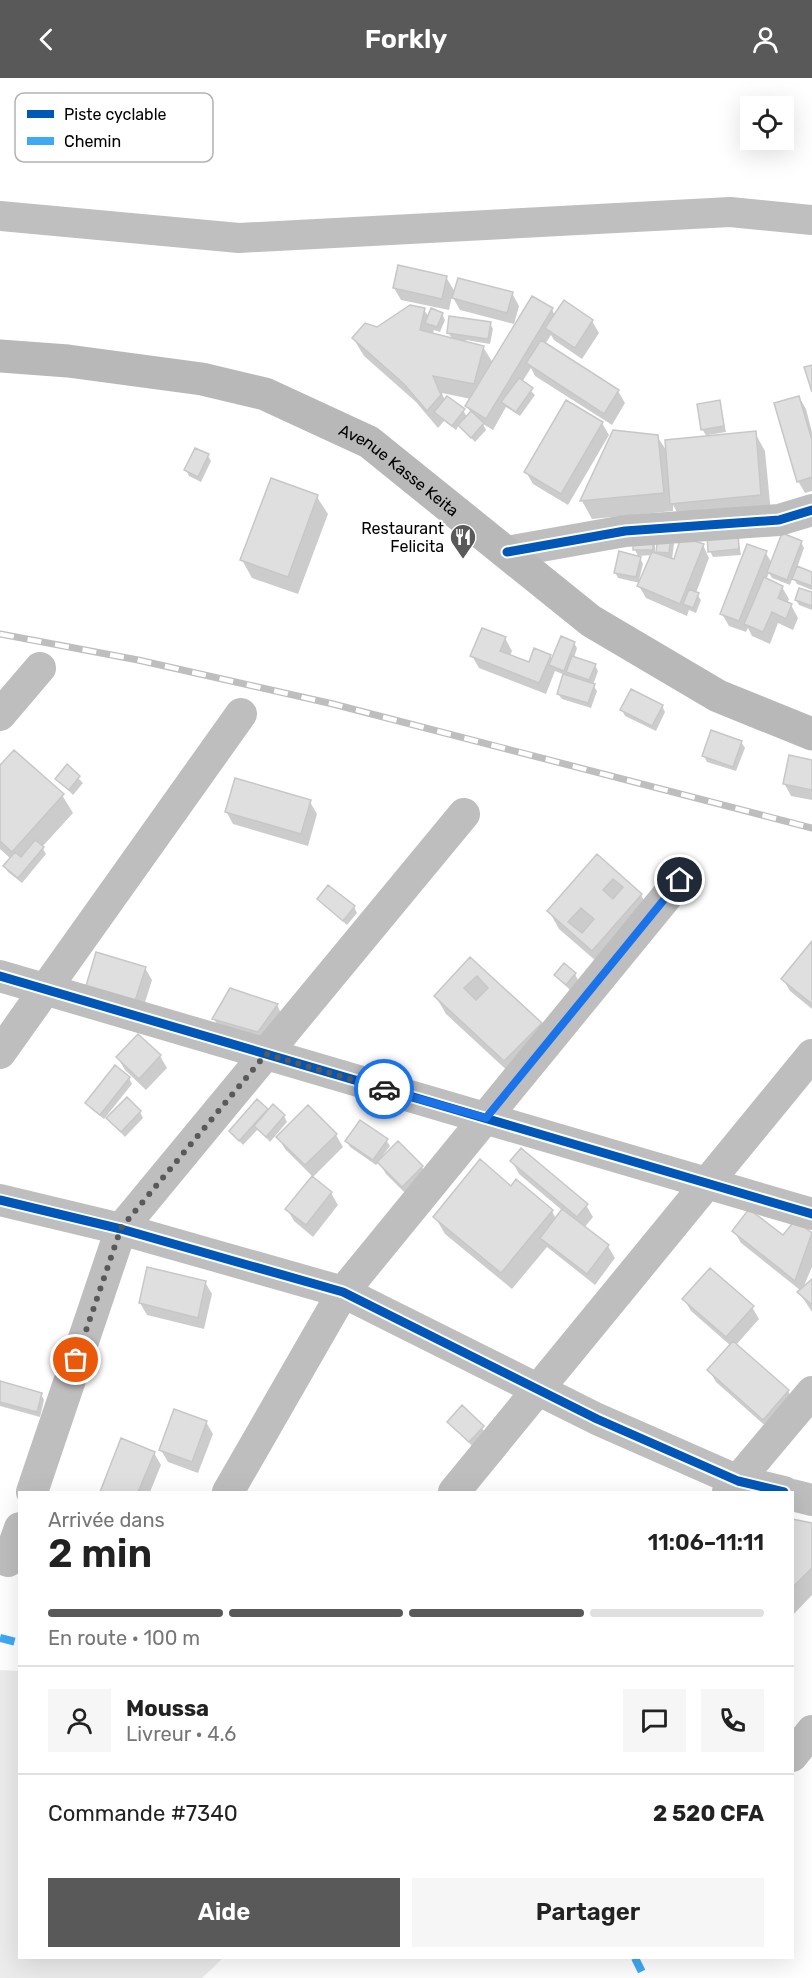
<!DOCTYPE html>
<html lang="fr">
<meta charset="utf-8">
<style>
:root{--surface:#fff;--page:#f6f6f6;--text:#222;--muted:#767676;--line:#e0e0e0;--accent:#595959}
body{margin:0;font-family:Rubik,sans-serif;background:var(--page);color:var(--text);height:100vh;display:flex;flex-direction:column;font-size:22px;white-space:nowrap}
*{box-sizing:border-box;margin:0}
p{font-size:20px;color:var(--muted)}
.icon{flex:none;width:33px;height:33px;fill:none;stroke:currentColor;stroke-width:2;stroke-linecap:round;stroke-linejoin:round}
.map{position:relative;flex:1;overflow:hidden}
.drawer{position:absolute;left:18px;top:1413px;width:776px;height:468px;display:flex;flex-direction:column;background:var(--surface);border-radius:0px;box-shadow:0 6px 24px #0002}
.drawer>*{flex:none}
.tools{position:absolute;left:740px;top:18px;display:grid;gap:12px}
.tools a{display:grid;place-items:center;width:54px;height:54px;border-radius:0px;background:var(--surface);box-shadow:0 6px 24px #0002;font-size:30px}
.pin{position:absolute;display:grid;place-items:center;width:51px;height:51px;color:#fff;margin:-26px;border:3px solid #fff;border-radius:50%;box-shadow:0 2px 6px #0007}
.courier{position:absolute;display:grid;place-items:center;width:60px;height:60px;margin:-30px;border:4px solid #1a73e8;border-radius:50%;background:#fff;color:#222;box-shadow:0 2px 8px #0007}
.summary em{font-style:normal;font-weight:600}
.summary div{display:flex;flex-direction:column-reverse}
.summary{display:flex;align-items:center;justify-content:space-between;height:102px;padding:0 30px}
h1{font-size:39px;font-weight:600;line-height:45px}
.bar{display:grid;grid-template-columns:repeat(4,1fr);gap:9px 6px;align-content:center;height:72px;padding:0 30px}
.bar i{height:8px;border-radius:4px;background:var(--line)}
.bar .on{background:var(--accent)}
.bar p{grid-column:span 4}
.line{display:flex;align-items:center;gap:15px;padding:0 30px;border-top:2px solid var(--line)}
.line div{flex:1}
.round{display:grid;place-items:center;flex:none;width:63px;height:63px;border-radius:0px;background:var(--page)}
.action{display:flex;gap:12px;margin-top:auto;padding:12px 30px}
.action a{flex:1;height:69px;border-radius:0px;background:var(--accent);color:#fff;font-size:24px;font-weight:600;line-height:69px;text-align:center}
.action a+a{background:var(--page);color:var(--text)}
header{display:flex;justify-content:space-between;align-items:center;height:78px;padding:0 30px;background:var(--accent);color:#fff;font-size:27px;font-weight:600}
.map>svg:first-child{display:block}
.green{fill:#ececec}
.shadow{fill:#0003;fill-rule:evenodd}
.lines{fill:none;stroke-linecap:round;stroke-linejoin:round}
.canal{stroke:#bfbfbf;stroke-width:30}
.building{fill:#dfdfdf;stroke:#c7c7c7;stroke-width:1.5;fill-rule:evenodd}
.street{stroke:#bebebe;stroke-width:32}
.secondary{stroke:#b8b8b8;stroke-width:33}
.rail-casing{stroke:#bebebe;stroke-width:7}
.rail{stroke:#fff;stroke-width:4.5;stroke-dasharray:14;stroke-linecap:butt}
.quiet{stroke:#3fa9f5;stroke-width:8;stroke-dasharray:15 8;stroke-linecap:butt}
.cycleway-casing{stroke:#fff;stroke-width:13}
.cycleway{stroke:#0057b8;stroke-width:9}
.done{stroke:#595959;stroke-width:6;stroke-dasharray:0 10.8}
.route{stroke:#1a73e8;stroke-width:8}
.labels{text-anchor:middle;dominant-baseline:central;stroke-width:4.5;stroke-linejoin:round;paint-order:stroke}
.street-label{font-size:16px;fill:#000;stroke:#fff}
.poi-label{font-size:16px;fill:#000;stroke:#fff;text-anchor:end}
.key{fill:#fff;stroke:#b2b2b2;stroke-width:1.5}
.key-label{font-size:16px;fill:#000}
</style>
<header><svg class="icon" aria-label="back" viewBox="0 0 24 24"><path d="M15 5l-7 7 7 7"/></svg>Forkly<svg class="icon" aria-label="person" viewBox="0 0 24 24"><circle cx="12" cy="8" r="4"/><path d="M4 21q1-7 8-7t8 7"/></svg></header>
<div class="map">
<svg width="812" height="1900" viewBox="0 0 812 1900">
<rect width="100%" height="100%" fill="#fff"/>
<path class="green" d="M 0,1592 L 19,1593 L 20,1880 L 223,1880 L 202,1900 L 0,1900 Z"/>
<path class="shadow" d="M 446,199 L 455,214 L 512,215 L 519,228 L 514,246 L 460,232 L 452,218 L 449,232 L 401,222 L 394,210 Z
M 552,231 L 555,238 L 592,243 L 599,255 L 582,281 L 554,262 L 551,257 L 545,266 L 618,313 L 625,325 L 612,347 L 535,298 L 531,290 L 522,304 L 535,317 L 520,338 L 506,329 L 493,352 L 483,346 L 486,352 L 475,364 L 459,347 L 456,352 L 444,343 L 438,350 L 416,324 L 364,278 L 353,260 L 424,232 L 429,239 L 442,236 L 445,242 L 440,254 L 434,252 L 433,256 L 452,261 L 448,254 L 490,245 L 493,251 L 490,266 L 466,262 L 465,264 L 483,269 L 493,285 ZM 442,315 L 471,321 L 467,328 L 471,335 L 467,339 L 463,332 L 445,323 Z
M 799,319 L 806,331 L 812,354 L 812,413 L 805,415 L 798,403 Z
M 719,323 L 726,354 L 708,357 L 708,359 L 755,355 L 765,373 L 771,435 L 682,443 L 673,427 L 673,433 L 592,441 L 582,423 L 614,354 L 657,358 L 668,375 L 707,359 L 702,351 Z
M 602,345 L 609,357 L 568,427 L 533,406 L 526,394 Z
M 208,378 L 211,383 L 201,404 L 189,398 L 186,392 Z
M 317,419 L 328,436 L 298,516 L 252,500 L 242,482 Z
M 737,454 L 741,477 L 713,479 L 710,473 Z
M 634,461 L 655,466 L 655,477 L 661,479 L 658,474 L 670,461 L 674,466 L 672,482 L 703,467 L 709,480 L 696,515 L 701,522 L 696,535 L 689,532 L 687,538 L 646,520 L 639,508 L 640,505 L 618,500 L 615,494 L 639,480 L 635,472 ZM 652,477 L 641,502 L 639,502 L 643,486 L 639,478 Z
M 801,464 L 804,470 L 797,490 L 812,495 L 812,512 L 797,506 L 793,499 L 790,507 L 772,500 L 769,495 L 766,502 L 782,509 L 789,521 L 787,526 L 791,527 L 798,540 L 793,552 L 778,545 L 770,566 L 752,558 L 748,550 L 746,554 L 729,548 L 722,536 L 765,474 L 772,485 Z
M 812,516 L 812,532 L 799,527 L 796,522 Z
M 505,560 L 512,573 L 510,578 L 530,586 L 550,578 L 553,583 L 574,565 L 577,570 L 574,580 L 595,587 L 598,593 L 593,607 L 597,613 L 591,630 L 562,621 L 558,616 L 565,597 L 555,593 L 546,616 L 479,590 L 472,578 Z
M 662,628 L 665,634 L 656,653 L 625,638 L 622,632 Z
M 741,664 L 745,670 L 736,693 L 707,684 L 704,678 Z
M 812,684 L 812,722 L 791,718 L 784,705 Z
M 0,689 L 62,717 L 73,735 L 42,769 L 46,776 L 22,805 L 8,794 L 5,789 L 11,781 L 0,771 Z
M 67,689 L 83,705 L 73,717 L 57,701 Z
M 310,724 L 317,736 L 308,768 L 233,746 L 226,733 Z
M 597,778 L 641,817 L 651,835 L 603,889 L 559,851 L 549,833 Z
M 319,821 L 354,829 L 357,835 L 347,847 Z
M 812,865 L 812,931 L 790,913 L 783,901 Z
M 470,881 L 541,946 L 551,964 L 515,1000 L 446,936 L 436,919 Z
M 145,890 L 152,902 L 142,934 L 95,920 Z
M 575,896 L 578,902 L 570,912 L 555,897 Z
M 277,927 L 283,939 L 265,965 L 221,953 L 214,941 Z
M 138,958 L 160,978 L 167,990 L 146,1012 L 125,992 L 118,980 Z
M 129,1000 L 132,1006 L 104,1041 L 90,1030 L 87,1025 Z
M 257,1023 L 269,1033 L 284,1038 L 287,1044 L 270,1064 L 258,1051 L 243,1067 L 230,1053 Z
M 140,1034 L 143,1040 L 125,1059 L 108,1041 Z
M 336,1057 L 343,1069 L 313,1099 L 285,1071 L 278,1059 Z
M 386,1062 L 390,1068 L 383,1077 L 422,1089 L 429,1101 L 410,1120 L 386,1096 L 379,1084 L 376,1087 L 350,1069 L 347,1063 Z
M 512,1083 L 586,1127 L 593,1139 L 584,1150 L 608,1168 L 615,1180 L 595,1207 L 547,1169 L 512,1211 L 445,1156 L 435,1139 L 512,1110 L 552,1133 L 556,1141 L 563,1133 L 519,1096 Z
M 331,1115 L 338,1127 L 313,1159 L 294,1143 L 287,1131 Z
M 795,1144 L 812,1157 L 812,1189 L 803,1210 L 812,1203 L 812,1234 L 799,1214 L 800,1212 L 741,1165 L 734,1153 L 784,1159 Z
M 205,1204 L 212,1216 L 204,1251 L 147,1237 L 140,1225 Z
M 684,1221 L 752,1229 L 759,1241 L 736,1267 L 788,1313 L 795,1325 L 771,1353 L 716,1304 L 709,1292 L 731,1268 L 691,1233 Z
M 0,1307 L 41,1316 L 44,1322 L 40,1339 L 0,1328 Z
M 462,1329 L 486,1355 L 473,1369 L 449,1344 Z
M 206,1344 L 213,1356 L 198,1395 L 168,1384 L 161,1372 Z
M 154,1375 L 161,1387 L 150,1414 L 101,1414 Z
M 792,1442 L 812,1446 L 812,1517 L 792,1538 Z"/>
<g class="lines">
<path class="canal" d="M 0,138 L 239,160 L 730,134 L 812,142"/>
</g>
<path class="building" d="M 398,187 L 447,198 L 442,221 L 393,210 Z
M 458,200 L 513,214 L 507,235 L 452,220 Z
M 532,218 L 553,230 L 486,341 L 465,328 Z
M 564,222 L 593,242 L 575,270 L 545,250 Z
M 410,227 L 425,230 L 420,252 L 484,268 L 474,306 L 433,298 L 441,317 L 427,333 L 404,306 L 352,260 L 365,245 L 377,249 Z
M 431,230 L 443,235 L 437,249 L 425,245 Z
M 449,238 L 491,244 L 488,261 L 447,255 Z
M 541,262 L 619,312 L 604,336 L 526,285 Z
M 812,287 L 812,314 L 804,289 Z
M 519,300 L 533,310 L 516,334 L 501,324 Z
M 447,318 L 465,331 L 452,348 L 434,334 Z
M 799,318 L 812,362 L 812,399 L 797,404 L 774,325 Z
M 566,322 L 603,344 L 561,416 L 524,394 Z
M 720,322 L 724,348 L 701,352 L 697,326 Z
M 471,333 L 484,345 L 471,360 L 458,347 Z
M 613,352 L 658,357 L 664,415 L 580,423 Z
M 756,353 L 761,417 L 670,426 L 665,362 Z
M 195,370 L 209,376 L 198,399 L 184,392 Z
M 271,400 L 318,417 L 288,499 L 240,482 Z
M 738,453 L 739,471 L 708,474 L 707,455 Z
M 782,455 L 802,463 L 787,502 L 767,494 Z
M 658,457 L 671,459 L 669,475 L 656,474 Z
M 633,459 L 653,459 L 653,472 L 633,472 Z
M 681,459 L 704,466 L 680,526 L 637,508 L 652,474 L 674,481 Z
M 747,466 L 767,473 L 739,543 L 720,536 Z
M 619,473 L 641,479 L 636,499 L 614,495 Z
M 797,488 L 812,494 L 812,508 L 792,501 Z
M 764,499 L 783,508 L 778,520 L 792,526 L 786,541 L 772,534 L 763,554 L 744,546 Z
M 799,510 L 812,514 L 812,528 L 795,522 Z
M 689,511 L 699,515 L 693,530 L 683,526 Z
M 482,550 L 506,559 L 500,573 L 529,584 L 534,570 L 551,577 L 539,605 L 470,578 Z
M 561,558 L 575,564 L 564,593 L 549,587 Z
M 572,578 L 596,586 L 589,602 L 566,594 Z
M 563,596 L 595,606 L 588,625 L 557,616 Z
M 631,611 L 663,627 L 652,648 L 620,632 Z
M 711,652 L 742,663 L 733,689 L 702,678 Z
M 14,672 L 64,716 L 12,774 L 0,763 L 0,687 Z
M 789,677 L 812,682 L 812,712 L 783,706 Z
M 67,686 L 80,698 L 69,712 L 55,701 Z
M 235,700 L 311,722 L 301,756 L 225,734 Z
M 35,762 L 44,769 L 18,800 L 3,788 L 15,774 L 21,779 Z
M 597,776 L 642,816 L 592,873 L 547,833 ZM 613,801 L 623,809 L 613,821 L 603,812 ZM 581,830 L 594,841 L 582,855 L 568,844 Z
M 328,807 L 355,828 L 343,843 L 317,821 Z
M 812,863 L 812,926 L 781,901 Z
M 96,874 L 146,889 L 135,923 L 86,908 Z
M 470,879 L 542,945 L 504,983 L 434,918 ZM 477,898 L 488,910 L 476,922 L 464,910 Z
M 564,885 L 576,895 L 566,907 L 554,897 Z
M 230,910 L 278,926 L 258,954 L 212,941 Z
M 138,956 L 161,977 L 139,1001 L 116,979 Z
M 115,987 L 130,999 L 100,1037 L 85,1025 Z
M 127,1019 L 141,1033 L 121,1054 L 106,1040 Z
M 257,1021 L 268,1031 L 239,1063 L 229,1053 Z
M 273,1026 L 285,1037 L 266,1059 L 254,1048 Z
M 308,1027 L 337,1056 L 305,1087 L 276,1059 Z
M 360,1042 L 388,1061 L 373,1082 L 345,1063 Z
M 398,1063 L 423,1088 L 402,1109 L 377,1084 Z
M 521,1070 L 588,1126 L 577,1139 L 510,1083 Z
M 480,1081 L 511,1108 L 516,1101 L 553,1132 L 501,1195 L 433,1139 Z
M 312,1098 L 332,1114 L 306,1147 L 285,1131 Z
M 562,1131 L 609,1167 L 587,1196 L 540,1160 Z
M 749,1131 L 783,1157 L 795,1142 L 812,1155 L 795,1203 L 732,1153 Z
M 147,1189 L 206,1203 L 198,1240 L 139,1225 Z
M 710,1190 L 754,1228 L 726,1259 L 682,1221 Z
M 812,1201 L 812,1227 L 797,1214 Z
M 733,1263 L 789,1312 L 763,1342 L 707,1292 Z
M 0,1303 L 42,1315 L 37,1334 L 0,1324 Z
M 462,1327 L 484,1348 L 469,1364 L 447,1344 Z
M 174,1331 L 207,1343 L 192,1384 L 159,1372 Z
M 121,1360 L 155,1374 L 138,1414 L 100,1414 Z
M 792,1441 L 812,1445 L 812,1490 L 792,1510 Z"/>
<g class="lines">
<path class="street" d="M 507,474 L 625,453 L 779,442 L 812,432
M 0,637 L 40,590
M 0,898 L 812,1136
M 0,975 L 241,636
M 0,1122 L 121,1151 L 343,1214 L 597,1341 L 738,1403 L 784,1414
M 32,1414 L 121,1151 L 464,736
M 228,1414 L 343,1214 L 680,802
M 454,1414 L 812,977
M 728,1414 L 812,1314
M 792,1417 L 812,1422
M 8,1483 L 20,1450
M 792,1678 L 812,1653"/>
<path class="secondary" id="s1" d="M 0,278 L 68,283 L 202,301 L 265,316 L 369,364 L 591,543 L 718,618 L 812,656"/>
<g class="rail-casing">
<path id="rail" d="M 0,556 L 138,582 L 333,626 L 812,750"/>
</g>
<use href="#rail" class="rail"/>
<path class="quiet" d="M 0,1560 L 20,1565
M 635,1880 L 645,1900"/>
<g class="cycleway-casing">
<path id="cycleway" d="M 507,474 L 625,453 L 779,442 L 812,432
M 0,898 L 812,1136
M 0,1122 L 121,1151 L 343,1214 L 597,1341 L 738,1403 L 784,1414"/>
</g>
<use href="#cycleway" class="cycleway"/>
</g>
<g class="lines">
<path class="done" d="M 76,1282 L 121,1150 L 266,976 L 384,1011"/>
<path class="route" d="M 384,1011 L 486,1040 L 680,802"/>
</g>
<defs>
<g id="restaurant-pin" transform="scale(1.35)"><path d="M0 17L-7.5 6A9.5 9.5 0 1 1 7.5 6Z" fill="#595959" stroke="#fff"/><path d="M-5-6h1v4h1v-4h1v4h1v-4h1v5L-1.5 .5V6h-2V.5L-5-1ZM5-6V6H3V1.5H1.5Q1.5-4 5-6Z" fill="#fff"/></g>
</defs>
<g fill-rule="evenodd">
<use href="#restaurant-pin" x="463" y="459"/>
</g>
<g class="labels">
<g class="street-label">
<text stroke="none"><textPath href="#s1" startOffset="423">Avenue Kasse Keita</textPath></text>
</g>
<g class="poi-label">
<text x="444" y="450">Restaurant<tspan x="444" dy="18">Felicita</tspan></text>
</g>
</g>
<rect x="15" y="15" width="198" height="69" rx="9" class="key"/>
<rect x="27" y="32" width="27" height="8" fill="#0057b8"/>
<rect x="27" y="59" width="27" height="8" fill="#3fa9f5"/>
<g class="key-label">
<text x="64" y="42">Piste cyclable</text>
<text x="64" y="69">Chemin</text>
</g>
</svg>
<div class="tools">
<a><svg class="icon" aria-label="locate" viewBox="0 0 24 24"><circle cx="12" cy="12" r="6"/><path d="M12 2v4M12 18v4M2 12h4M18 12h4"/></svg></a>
</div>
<div class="pin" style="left:76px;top:1282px;background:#ea580c"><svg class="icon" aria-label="bag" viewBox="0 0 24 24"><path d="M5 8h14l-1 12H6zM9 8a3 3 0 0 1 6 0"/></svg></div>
<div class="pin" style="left:680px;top:802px;background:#1f2937"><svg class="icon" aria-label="home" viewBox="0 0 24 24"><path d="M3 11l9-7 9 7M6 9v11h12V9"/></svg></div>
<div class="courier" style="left:384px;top:1011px"><svg class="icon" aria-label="car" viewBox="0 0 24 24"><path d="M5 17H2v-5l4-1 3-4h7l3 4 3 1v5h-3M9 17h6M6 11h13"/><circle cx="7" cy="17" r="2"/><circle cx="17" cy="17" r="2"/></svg></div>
<section class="drawer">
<div class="summary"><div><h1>2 min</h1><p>Arrivée dans</p></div><em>11:06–11:11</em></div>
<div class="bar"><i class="on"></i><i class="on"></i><i class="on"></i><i></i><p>En route · 100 m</p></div>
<div class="line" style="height:108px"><a class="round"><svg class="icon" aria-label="person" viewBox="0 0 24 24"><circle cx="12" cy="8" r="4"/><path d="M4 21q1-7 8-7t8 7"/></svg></a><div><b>Moussa</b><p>Livreur · 4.6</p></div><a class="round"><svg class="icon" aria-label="chat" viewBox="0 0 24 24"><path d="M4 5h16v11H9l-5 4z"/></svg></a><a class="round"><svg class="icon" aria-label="phone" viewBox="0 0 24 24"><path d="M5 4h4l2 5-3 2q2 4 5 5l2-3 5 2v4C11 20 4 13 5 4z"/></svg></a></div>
<div class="line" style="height:78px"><div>Commande #7340</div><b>2 520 CFA</b></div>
<div class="action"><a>Aide</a><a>Partager</a></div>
</section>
</div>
